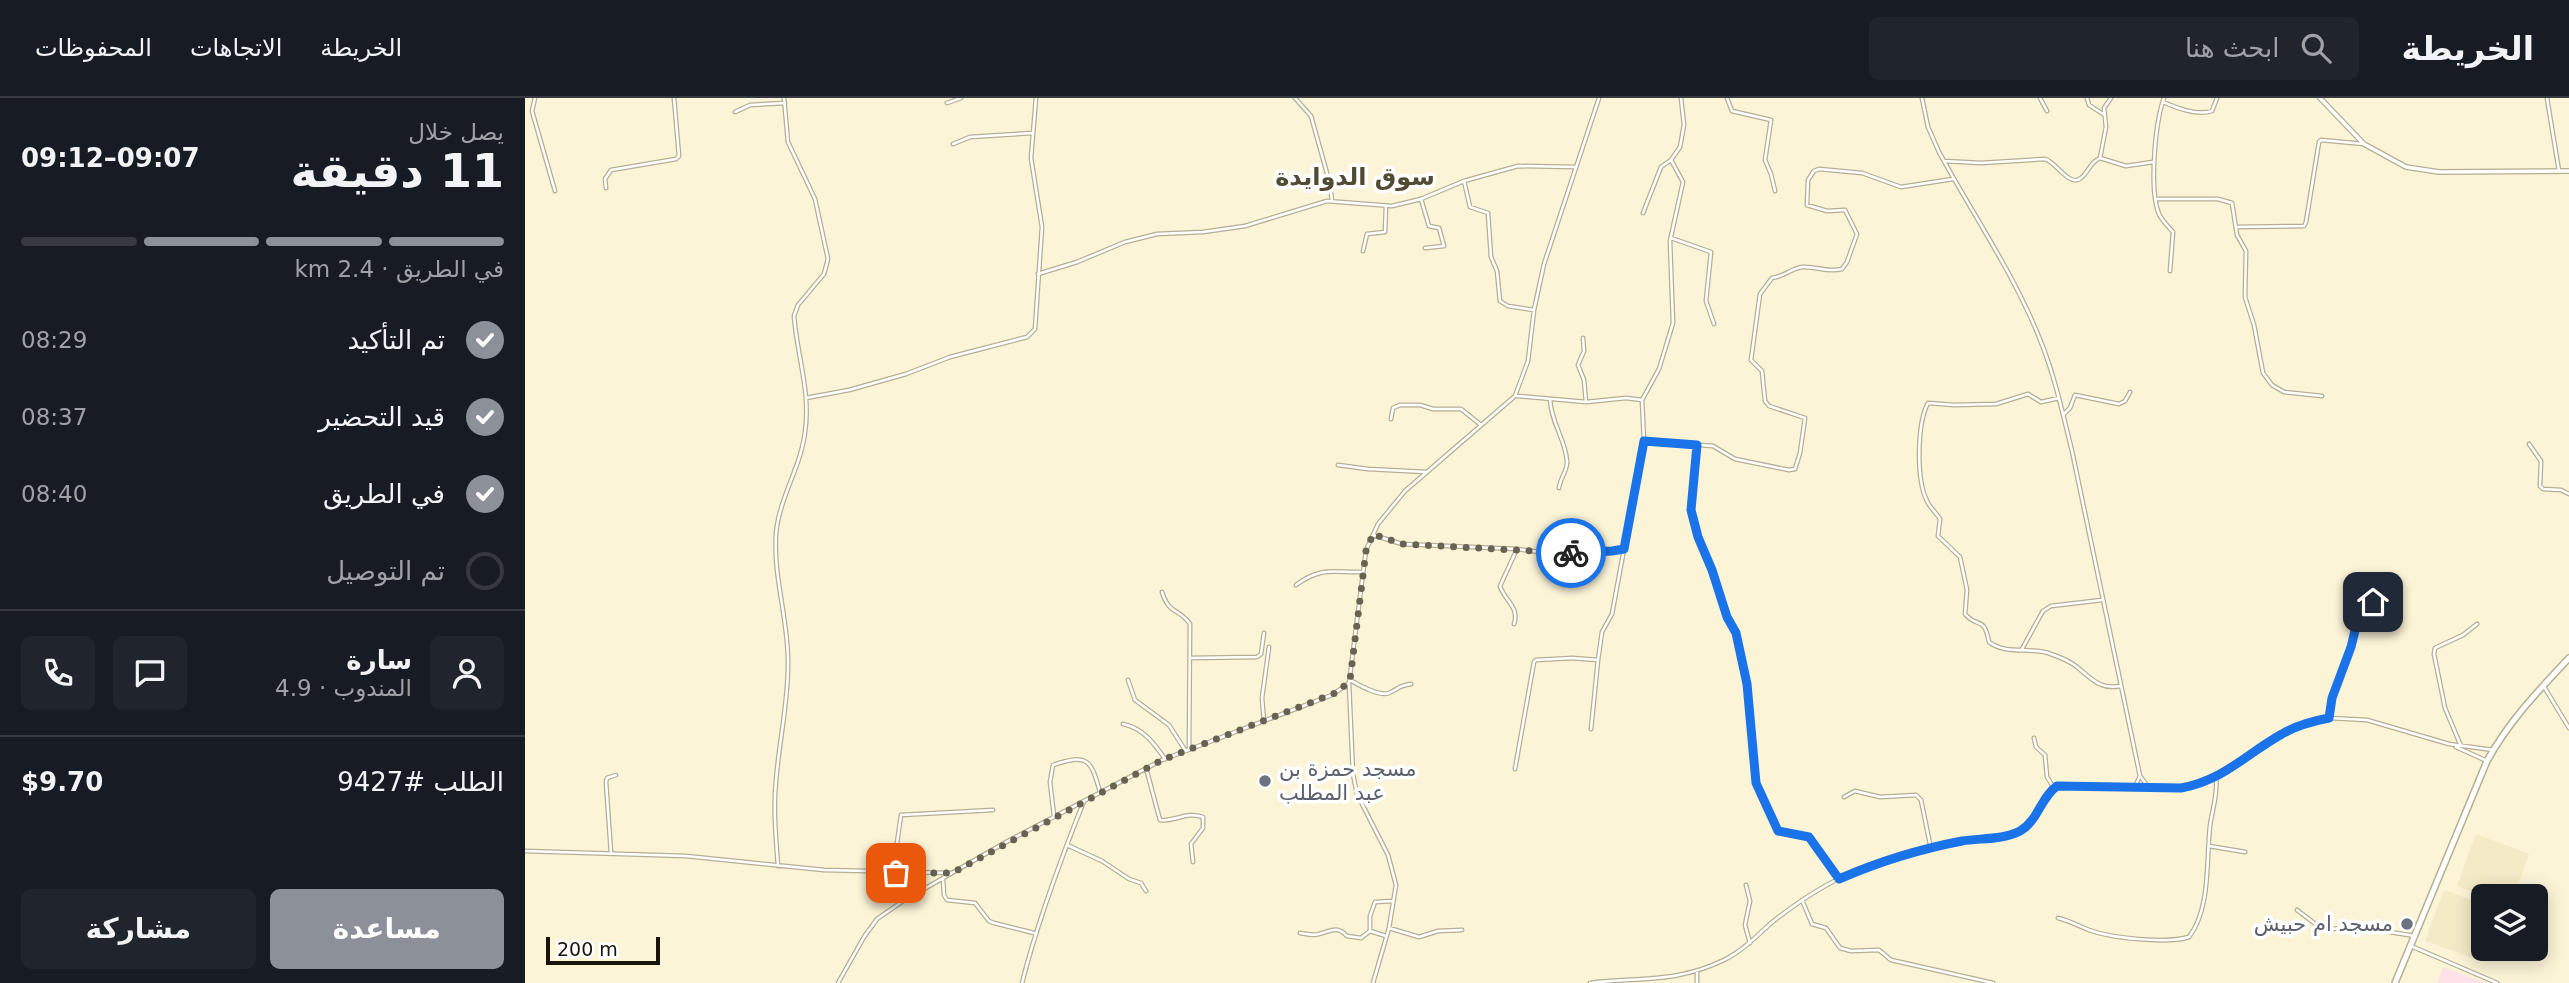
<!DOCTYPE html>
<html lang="ar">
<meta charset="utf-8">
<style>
:root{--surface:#171b24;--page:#20242c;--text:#f1f3f6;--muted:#9ea1a6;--line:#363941;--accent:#8c9099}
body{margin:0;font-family:"DejaVu Sans",Cairo,sans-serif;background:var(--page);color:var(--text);direction:rtl;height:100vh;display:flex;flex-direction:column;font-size:26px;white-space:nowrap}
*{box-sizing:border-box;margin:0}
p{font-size:23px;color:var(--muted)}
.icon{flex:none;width:38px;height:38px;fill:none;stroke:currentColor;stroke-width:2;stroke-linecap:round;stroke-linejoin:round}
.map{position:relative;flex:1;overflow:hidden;direction:ltr}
.sheet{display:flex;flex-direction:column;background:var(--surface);width:525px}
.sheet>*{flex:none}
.fabs{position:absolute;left:1946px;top:786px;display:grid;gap:14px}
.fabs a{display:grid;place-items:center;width:77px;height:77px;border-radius:10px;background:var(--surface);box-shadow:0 4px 18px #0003;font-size:35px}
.scale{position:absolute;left:21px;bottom:18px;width:114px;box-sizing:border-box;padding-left:7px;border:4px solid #17140a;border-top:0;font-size:19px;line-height:24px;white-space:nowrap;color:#17140a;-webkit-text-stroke:5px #fff;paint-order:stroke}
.pin{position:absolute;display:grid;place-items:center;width:60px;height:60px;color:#fff;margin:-30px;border-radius:14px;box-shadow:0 4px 10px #0006}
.courier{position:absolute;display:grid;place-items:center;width:70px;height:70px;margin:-35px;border:5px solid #1a73e8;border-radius:50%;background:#fff;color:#222;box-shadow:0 2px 9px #0007}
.summary em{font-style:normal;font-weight:700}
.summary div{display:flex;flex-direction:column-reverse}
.summary{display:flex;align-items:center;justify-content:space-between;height:119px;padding:0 21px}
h1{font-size:46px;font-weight:700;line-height:52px}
.bar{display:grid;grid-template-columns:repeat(4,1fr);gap:10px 7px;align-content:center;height:84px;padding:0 21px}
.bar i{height:9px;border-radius:5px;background:var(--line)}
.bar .on{background:var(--accent)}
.bar p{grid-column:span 4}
.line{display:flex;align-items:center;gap:18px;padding:0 21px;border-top:2px solid var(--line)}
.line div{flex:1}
.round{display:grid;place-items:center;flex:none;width:74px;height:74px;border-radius:10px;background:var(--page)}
ol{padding:0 21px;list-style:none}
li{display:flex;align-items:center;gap:21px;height:77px}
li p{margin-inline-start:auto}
li .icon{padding:7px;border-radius:50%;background:var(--accent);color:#fff;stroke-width:4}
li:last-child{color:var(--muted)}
li i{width:38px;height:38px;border:4px solid var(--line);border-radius:50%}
.button{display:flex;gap:14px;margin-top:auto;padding:14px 21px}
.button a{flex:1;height:80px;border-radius:10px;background:var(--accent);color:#fff;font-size:28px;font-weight:700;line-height:80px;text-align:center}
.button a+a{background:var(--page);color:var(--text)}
header{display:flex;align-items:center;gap:42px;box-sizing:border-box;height:98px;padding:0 35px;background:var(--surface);border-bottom:2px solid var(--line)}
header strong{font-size:33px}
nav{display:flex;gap:38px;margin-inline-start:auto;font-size:24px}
.search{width:490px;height:63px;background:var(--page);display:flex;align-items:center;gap:18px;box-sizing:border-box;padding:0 24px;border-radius:10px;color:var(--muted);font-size:26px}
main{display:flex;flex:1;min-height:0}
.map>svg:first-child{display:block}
.built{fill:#f3eac6}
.medical{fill:#fde2e7}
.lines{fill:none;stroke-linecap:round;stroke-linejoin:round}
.minor-casing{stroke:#b5ae93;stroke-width:5}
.tertiary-casing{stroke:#b5ae93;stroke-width:6}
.trunk-casing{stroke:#b5ae93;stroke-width:8}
.minor{stroke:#fff;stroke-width:2.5}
.tertiary{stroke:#fff;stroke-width:3.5}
.trunk{stroke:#fff;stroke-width:5}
.done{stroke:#676252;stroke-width:7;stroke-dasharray:0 12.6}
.route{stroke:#1a73e8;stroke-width:9}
.worship-dot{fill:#6b7280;stroke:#fff;stroke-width:2.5}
.labels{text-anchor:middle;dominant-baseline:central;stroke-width:7;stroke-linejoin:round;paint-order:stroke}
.worship-label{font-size:21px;fill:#5b616d;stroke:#fff;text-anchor:start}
.quarter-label{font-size:24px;font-weight:bold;fill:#514b33;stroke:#fff}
</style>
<header>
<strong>الخريطة</strong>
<div class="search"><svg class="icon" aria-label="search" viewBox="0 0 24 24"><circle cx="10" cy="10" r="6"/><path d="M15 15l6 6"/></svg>ابحث هنا</div>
<nav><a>الخريطة</a><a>الاتجاهات</a><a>المحفوظات</a></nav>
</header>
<main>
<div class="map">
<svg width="2044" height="885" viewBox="0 0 2044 885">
<rect width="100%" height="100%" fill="#fcf4d7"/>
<path class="built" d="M 1951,736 L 2004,756 L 1989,798 L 1960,798 L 1932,788 Z
M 1919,792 L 1958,806 L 1958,847 L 1953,862 L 1900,843 Z"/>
<path class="medical" d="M 1918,869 L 1960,885 L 1912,885 Z"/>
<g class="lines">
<g class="minor-casing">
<path id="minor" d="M 10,0 L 7,13 L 30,93
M 770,0 L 786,18 L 805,86 L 807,103
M 1202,0 L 1207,13 L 1246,22 L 1240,62 L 1246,76 L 1250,93
M 1397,0 L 1403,29 L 1414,54 C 1448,117 1490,177 1516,244 C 1530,279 1538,317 1547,353 L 1615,678 L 1624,690
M 1515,0 L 1522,13
M 1562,0 L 1564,7 L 1578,16
M 1586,0 L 1579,10 L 1581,29 L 1575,60 L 1601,68 L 1628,64
M 1639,0 C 1630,25 1624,92 1634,116 C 1637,123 1643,128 1648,134 L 1645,173
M 2022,0 L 2034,73
M 1638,4 C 1652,10 1672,18 1687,13 L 1692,0
M 422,5 L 436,0
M 210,14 L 225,7 L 260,5
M 428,46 L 445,39 L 507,35
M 1419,63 L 1456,65 L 1520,61 C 1531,64 1545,90 1556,80 C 1565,73 1563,66 1575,60
M 939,83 L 945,109 L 963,115 L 966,159 L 972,173 L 975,203 L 983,208 L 1009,212
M 81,90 L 80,81 L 86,72 L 151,61 L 154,58 L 149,0
M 896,101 L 904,128 L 914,130 L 919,148 L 900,150
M 1631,101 L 1693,101 L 1707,105 L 1712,137 L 1721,153 L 1720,199 L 1729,227 L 1738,275 L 1747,287 L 1759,294 L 1797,298
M 1118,115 L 1136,69 L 1146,62 L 1155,49 L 1159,27 L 1156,0
M 1711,129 L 1779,128 L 1781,124 L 1794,44 L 1796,42 L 1839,46
M 1146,140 L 1186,154 L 1181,203 L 1189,226
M 838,153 L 842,136 L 860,134 L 861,108
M 513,176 L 552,164 L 600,144 L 632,136 L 678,134 L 720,128 L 802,103 L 867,108 L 896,101 L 939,83 L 993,68 L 1051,69
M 1058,240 L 1059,253 L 1053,267 L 1059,282 L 1061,304
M 992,298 L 1061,304 L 1101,300 L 1117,302
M 281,300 L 324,292 L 381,276 L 425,259 L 502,239 L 510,231 L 517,129 L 506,60 L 511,0
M 1534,300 L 1516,304 L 1503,296 L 1471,306 L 1429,307 L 1403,305 C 1392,326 1391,381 1402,403 C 1405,410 1411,414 1415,421 L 1413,438 L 1435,459 L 1442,492 L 1440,516 C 1453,531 1459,517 1464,544 C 1481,557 1504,549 1523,555 C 1532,558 1545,563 1552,569 C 1567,581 1575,592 1595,588
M 1025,301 C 1026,325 1040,340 1042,363 C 1043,372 1035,380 1034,390
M 1538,317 L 1545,310 L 1550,297 L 1594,306 L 1600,303 L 1605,294
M 866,321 L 868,310 L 875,307 L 895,307 L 908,311 L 936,311 L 956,327
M 1119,343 L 1188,348 L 1210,361 L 1264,372 L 1270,371 L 1275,355 L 1280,320 L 1244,308 L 1240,303 L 1237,273 L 1226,262 L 1235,196 L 1247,180 C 1259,179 1266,170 1278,169 C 1291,168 1302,175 1317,171 L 1322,164 L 1332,136 L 1320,112 L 1302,113 L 1282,107 L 1283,82 L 1289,73 L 1294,71 L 1337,75 L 1376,89 L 1428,81
M 2004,346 L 2016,363 L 2015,388 L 2018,391 L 2036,392 L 2044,396
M 1172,347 L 1166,413 L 1173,439 L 1187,472 L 1202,519 L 1211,535 L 1221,586 L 1231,685 L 1253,733 L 1284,739 L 1314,781
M 813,367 L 843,371 L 901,374
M 848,437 L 877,446 L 992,451 L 1023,455 L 1097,451
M 771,487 C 797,468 808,475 838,474
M 637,494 C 644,517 654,510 665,526 L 664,651
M 989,526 C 995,509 979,502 975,488 L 992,451
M 1497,551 L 1518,513 L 1526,508 L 1577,502
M 665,560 L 732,559 L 736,556 L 739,535
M 603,582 L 610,602 L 644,627 L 660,652
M 825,582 C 834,587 854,599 864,595 C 874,591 872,588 886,586
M 2018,587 L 2044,630
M 1804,620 L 1807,600 L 1826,549 L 1837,504 L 1848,504
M 739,624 L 737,600 L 744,549
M 598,626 C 618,630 629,645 640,661
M 1066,631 L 1073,562
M 1509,640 L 1511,649 L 1520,657 L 1522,679 L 1529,690
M 1936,648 L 1920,610 L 1909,556 L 1910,550 L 1938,537 L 1952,526
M 1931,649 L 1962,663
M 621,670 L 635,722 C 650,724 661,713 678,719 L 678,730 L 666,746 L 668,764
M 990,671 L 1009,564 L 1011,562 L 1047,560 L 1073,562 L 1077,534 L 1087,516 L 1119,343 L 1117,302 L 1134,271 L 1148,225 L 1145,143 L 1158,84 L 1146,62
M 1609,690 L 1615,678
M 1319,699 L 1330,693 L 1355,699 L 1391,697 L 1396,702 L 1406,751
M 529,718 L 525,684 L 528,667 C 563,655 566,662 575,694
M 542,747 L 577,763 L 604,781 L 616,785 L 621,793
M 1684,748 L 1720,754
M 0,753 L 161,758 L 299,772 L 426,775
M 86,755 L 81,684 L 82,680 L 91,677
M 253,768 C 251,740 248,711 251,683 C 254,644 263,606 263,567 C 264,523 248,480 251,436 C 254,400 276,369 280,334 C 286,295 272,257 269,218 L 273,207 L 299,176 L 303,161 L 290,101 L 263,44 L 259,0
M 397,775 L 396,772 L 380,770 L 374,766 L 372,745 L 376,717 L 468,712
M 418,780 L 419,797 L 422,802 L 450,805 L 464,823 L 469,825 L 509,835
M 1221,787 L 1225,803 L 1220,827 L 1225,845
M 1277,802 L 1287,826 L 1301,830 L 1315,850 L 1326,853 L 1354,852 L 1366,862 L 1468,885
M 1772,812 L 1797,831 L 1840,830 L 1890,838
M 1533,820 C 1545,823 1554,828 1564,832 C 1586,840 1642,846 1664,839 C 1686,810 1681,763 1685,728 C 1687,712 1693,697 1691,680
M 864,830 L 894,839 L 913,833 L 937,832
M 845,833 L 845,818 L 850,804 L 868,803
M 845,833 L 861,838
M 775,835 C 782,836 788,838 794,836 C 806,833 812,827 822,838 L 836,840 L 845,833
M 1886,848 L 1972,885
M 313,885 L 339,839 L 352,821 L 378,803 L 483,743 L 637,662 L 807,597 L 824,585
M 497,885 C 513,822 535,763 559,703
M 848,885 L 864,830 L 871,787 L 863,757 L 832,696 L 828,676 L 824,585 L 841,452 L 853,426 L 880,393 L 990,298 L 1003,263 L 1009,212 L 1019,166 L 1074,0
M 1065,885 C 1114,879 1152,885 1199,862 C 1217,853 1231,839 1245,826 C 1277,800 1312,778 1351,765 C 1378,756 1409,748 1438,743 C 1456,740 1479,741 1495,732 C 1513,722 1516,699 1533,688 L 1639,690 L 1673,687 L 1702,674 L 1759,635 L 1781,625 L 1804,620 L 1842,622 L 1924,646 L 1968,652
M 1172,885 L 1172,874"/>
</g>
<g class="tertiary-casing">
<path id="tertiary" d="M 1795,0 L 1839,46 L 1881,69 L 1914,74 L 2044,73"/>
</g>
<g class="trunk-casing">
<path id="trunk" d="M 1870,885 L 1962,663 C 1984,623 2013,593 2044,560"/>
</g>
<use href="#minor" class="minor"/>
<use href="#tertiary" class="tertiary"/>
<use href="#trunk" class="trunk"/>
</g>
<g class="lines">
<path class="done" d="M 371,775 L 427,775 L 637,662 L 813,594 L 825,582 L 841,453 L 848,436 L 877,446 L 1046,455"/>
<path class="route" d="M 1046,455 L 1087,453 L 1099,451 L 1119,343 L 1172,347 L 1166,412 L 1173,439 L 1187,472 L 1202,519 L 1211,535 L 1222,586 L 1231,685 L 1253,733 L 1284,739 L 1314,781 C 1353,764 1395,751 1437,743 C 1455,740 1478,742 1495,733 C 1513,723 1516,699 1532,688 L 1656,690 C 1699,682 1721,656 1757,636 C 1772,627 1788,623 1804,620 L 1807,600 L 1826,549 L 1837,504 L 1848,504"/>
</g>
<g class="worship-dot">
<circle cx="740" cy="683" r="7"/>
<circle cx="1882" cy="826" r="7"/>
</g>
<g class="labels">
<g class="worship-label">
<text x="754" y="671">مسجد حمزة بن<tspan x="754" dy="24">عبد المطلب</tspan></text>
<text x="1868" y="826" text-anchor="end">مسجد ام حبيش</text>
</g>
<g class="quarter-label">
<text x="830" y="79">سوق الدوايدة</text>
</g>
</g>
</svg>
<div class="fabs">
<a><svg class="icon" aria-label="layers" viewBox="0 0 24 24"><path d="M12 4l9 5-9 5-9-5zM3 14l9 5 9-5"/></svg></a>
</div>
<div class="scale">200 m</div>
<div class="pin" style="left:371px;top:775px;background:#ea580c"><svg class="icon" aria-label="bag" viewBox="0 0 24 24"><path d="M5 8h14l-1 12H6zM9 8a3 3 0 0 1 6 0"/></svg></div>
<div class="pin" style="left:1848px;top:504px;background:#1f2937"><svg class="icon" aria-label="home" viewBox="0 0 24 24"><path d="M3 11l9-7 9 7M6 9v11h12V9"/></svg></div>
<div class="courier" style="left:1046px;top:455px"><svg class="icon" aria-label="bike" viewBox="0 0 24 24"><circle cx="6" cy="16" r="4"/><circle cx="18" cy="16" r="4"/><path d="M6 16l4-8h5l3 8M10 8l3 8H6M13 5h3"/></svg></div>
</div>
<section class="sheet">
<div class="summary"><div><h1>11 دقيقة</h1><p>يصل خلال</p></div><em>09:07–09:12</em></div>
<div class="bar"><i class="on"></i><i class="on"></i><i class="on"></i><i></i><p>في الطريق · 2.4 km</p></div>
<ol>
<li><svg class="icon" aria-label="check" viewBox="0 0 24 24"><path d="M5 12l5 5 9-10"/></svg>تم التأكيد<p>08:29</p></li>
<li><svg class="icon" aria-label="check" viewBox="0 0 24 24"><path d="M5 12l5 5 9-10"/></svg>قيد التحضير<p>08:37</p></li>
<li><svg class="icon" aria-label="check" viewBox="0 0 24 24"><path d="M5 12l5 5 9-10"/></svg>في الطريق<p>08:40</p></li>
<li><i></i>تم التوصيل</li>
</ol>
<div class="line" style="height:126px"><a class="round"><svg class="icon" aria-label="person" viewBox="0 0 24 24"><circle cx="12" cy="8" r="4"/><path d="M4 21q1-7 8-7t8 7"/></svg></a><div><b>سارة</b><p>المندوب · 4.9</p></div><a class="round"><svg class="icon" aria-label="chat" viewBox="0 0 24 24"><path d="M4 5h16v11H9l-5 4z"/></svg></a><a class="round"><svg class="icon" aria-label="phone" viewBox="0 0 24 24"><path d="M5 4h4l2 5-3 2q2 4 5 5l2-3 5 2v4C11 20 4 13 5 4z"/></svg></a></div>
<div class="line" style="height:91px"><div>الطلب #9427</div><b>$9.70</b></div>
<div class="button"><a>مساعدة</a><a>مشاركة</a></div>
</section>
</main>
